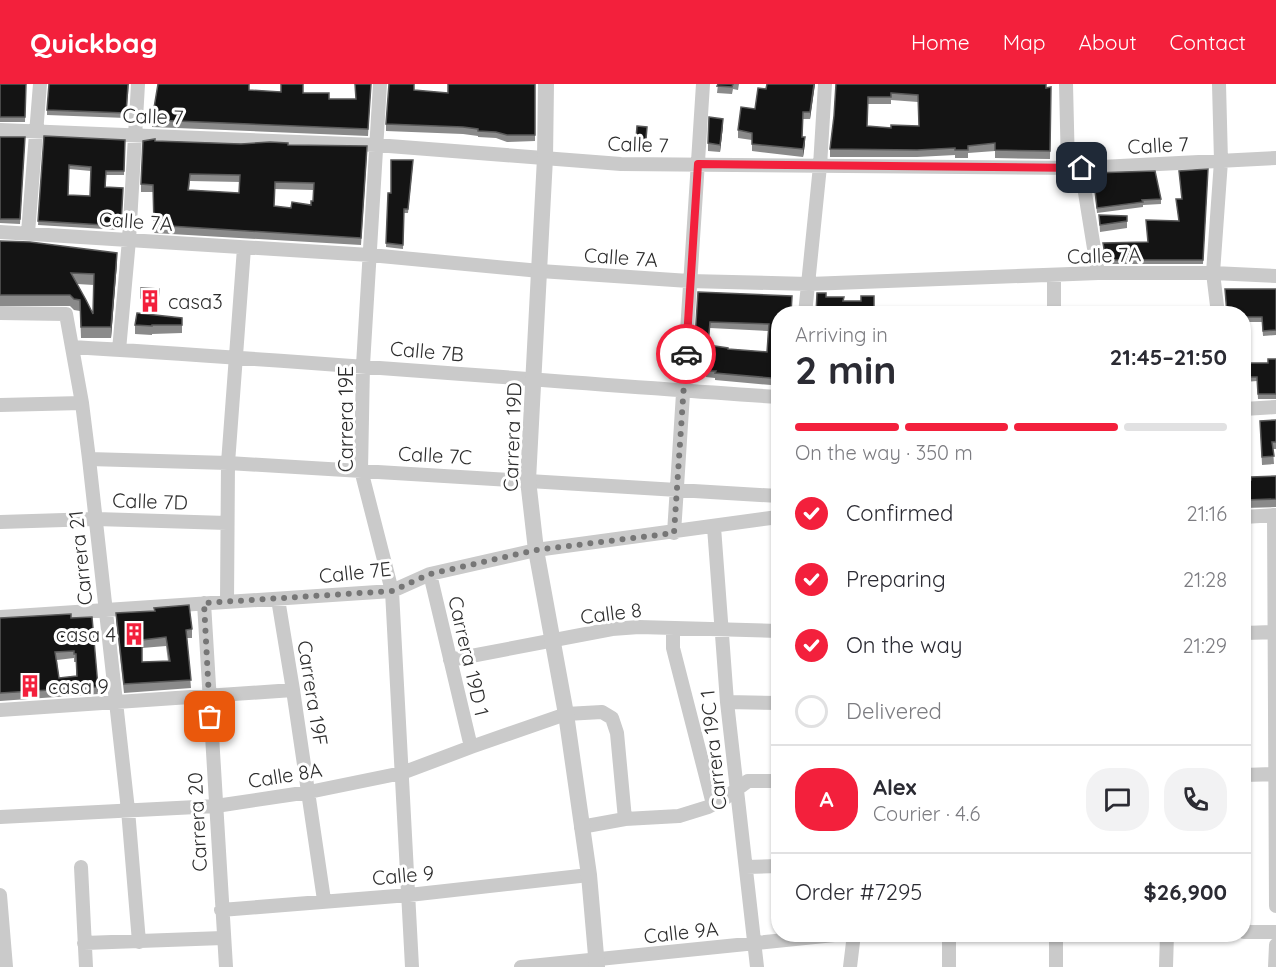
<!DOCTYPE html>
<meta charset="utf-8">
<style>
:root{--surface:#fff;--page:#f2f2f3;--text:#2b2b33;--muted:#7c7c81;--line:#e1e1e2;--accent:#f3203c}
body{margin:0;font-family:Quicksand,sans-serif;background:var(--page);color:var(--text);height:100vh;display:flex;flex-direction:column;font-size:22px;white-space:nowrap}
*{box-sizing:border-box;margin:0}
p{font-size:20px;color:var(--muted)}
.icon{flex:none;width:33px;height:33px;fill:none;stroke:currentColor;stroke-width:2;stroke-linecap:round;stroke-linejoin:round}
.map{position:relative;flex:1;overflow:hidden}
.side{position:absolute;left:771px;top:222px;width:480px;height:636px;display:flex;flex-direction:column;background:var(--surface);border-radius:24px;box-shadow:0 2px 4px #0004}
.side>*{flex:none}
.pin{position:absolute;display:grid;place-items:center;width:51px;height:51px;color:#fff;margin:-26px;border-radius:12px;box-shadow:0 3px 9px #0006}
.courier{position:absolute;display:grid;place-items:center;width:60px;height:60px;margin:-30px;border:4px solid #f3203c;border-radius:50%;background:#fff;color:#222;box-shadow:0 2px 8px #0007}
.headline em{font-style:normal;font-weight:800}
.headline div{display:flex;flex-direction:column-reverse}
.headline{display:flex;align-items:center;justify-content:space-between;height:102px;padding:0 24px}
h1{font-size:39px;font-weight:800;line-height:45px}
.bar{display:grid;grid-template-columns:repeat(4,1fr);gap:9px 6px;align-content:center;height:72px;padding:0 24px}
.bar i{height:8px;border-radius:4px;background:var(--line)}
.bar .on{background:var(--accent)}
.bar p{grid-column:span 4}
.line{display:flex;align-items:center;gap:15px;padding:0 24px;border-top:2px solid var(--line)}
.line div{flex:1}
.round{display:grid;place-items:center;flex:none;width:63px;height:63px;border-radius:24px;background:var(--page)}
ol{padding:0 24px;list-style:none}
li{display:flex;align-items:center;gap:18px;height:66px}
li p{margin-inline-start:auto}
li .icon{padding:6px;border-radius:50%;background:var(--accent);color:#fff;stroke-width:4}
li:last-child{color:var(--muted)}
li i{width:33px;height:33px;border:3px solid var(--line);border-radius:50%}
header{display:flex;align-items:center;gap:36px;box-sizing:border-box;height:84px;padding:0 30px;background:var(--accent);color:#fff}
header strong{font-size:28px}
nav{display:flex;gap:33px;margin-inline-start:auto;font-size:21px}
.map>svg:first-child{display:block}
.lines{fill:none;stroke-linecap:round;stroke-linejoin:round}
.minor{stroke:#cacaca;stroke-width:14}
.tertiary{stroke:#cacaca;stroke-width:16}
.wall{fill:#8a8a8a;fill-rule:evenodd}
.shaded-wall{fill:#5a5a5a}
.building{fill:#141414;stroke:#5a5a5a;stroke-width:1.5;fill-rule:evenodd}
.done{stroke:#767676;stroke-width:6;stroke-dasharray:0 10.8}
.route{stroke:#f3203c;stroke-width:8}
.labels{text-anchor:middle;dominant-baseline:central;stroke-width:6;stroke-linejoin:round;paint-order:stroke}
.street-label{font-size:20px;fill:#2d2d2d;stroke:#fff}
.poi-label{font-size:20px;fill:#2d2d2d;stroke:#fff;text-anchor:start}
</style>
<header>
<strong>Quickbag</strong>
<nav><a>Home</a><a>Map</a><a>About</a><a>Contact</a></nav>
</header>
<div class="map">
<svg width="1276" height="883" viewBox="0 0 1276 883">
<rect width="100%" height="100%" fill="#fff"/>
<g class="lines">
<path class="minor" d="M 380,0 L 363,281 L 361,386 L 392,507 L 412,883
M 1066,0 L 1068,84
M 0,46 L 376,61 L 621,80 L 1081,84 L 1276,74
M 1081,84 L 1098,189
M 0,148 L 370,171 L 540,187 L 689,197 L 809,200 L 1098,189 L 1213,189 L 1276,192
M 28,149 L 40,0
M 1054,192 L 1054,230
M 0,229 L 66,230 L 82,319 L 89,375 L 128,726 L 139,858
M 805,230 L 820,82 L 825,0
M 1218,230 L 1213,189 L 1221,77 L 1219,0
M 73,263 C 308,277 543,297 778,313
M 119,266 L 129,156 L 138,0
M 0,321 L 82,319
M 1244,325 L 1276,323
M 89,375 L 228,379 L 778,412
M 1274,431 L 1276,822
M 1244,433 L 1276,431
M 0,438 L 96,435 L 227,439
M 714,443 L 727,618 L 757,883
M 674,449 L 703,0
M 430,490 L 471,663
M 278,515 L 293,606 L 324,816
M 227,518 L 228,379 L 244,164
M 204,519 L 226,883
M 0,533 L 392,507 L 430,490 L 536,466 L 778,433
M 673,544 L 673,564 L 713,720
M 1244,549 L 1276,548
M 450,576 L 612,545 L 639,543 L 778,547
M 727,618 L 778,619
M 0,626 L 293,606
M 1244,691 L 1276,690
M 0,733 L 216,722 L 309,708 L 402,689 L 471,663 L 566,630 L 602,628 L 612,634 L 617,649 L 625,735
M 581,743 L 625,735 L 679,732 L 708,723 L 725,714 L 748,697 L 778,697
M 81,783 L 86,883
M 746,783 L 778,782
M 0,811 L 6,883
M 221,826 L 409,811 L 589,791
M 1244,848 L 1276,848
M 1056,850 L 1056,883
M 84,859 L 223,854
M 521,883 L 844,850
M 850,883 L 854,850
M 949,883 L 949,850
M 1166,883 L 1167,850
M 1275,883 L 1276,861"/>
<path class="tertiary" d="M 546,0 L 545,74 L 528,396 L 536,466 L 566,630 L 589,791 L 597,883"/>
</g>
<path class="wall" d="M 0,0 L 26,0 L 25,38 L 0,38 Z
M 129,0 L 126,34 L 47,31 L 47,26 L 94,1 Z
M 371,0 L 368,52 L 152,43 L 152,36 L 249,6 L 303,9 L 329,15 L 356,15 Z
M 535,0 L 535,57 L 507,58 L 496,54 L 478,53 L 478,52 L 463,50 L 386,47 L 386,40 L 414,6 L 448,9 Z
M 718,0 L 739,0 L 738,6 L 733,5 L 732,10 L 717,9 Z
M 815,0 L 810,35 L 803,35 L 802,53 L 805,60 L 803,73 L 752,67 L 752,56 L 738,54 L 738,46 L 755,25 L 766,5 Z
M 836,0 L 1051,3 L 1050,75 L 995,74 L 995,67 L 968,69 L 968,74 L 955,74 L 955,71 L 917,73 L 830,73 L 830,65 L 834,32 ZM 891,16 L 918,18 L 919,42 L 891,44 L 867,42 L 868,20 L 891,20 Z
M 723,42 L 720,68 L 708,67 L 708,59 Z
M 647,43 L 646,66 L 636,66 L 636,55 Z
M 44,52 L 125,56 L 124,91 L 106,91 L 106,103 L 123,104 L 121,146 L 38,141 ZM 69,85 L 91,87 L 90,112 L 68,111 Z
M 0,53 L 25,53 L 20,140 L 0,139 Z
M 155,57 L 288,61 L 367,70 L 361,161 L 154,149 L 153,108 L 141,108 L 141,100 ZM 190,97 L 240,98 L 239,109 L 189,106 ZM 275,105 L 313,106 L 313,117 L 311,121 L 291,124 L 274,122 Z
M 413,80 L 408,129 L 404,129 L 403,165 L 386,163 L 388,109 L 391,109 Z
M 1208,85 L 1203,180 L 1106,180 L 1103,159 L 1148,158 L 1146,136 L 1179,137 L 1176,115 L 1181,115 Z
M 1093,89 L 1161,115 L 1161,120 L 1143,121 L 1143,123 L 1097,129 Z
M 1099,131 L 1127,132 L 1127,144 L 1100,148 Z
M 0,157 L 117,179 L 111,254 L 81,254 L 80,227 L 74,226 L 70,222 L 0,222 ZM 77,200 L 94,201 L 93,230 Z
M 141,204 L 159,213 L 158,223 L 141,222 Z
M 1276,205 L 1276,251 L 1263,252 L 1262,238 L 1244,238 L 1244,230 Z
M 698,208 L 778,230 L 778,300 L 771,301 L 715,296 L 715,294 L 706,293 L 706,292 L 693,292 ZM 710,244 L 768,247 L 767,268 L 728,265 L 708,261 Z
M 182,234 L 182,249 L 152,250 L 152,251 L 135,250 L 135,241 Z
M 1244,241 L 1244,259 L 1247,275 L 1249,279 L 1268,279 L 1276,275 L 1276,315 L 1258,315 L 1257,297 L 1244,298 L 1244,316 Z
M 1276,336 L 1276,365 L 1273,365 L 1274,380 L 1262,381 L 1260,337 Z
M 1276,392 L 1276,423 L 1244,424 L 1244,396 L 1251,396 Z
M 116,529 L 192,545 L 192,554 L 187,554 L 191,604 L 124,609 L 116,537 ZM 166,562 L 168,577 L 142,578 L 142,564 Z
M 0,534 L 71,534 L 98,603 L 98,610 L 0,617 ZM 74,574 L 74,578 L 76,578 L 76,592 L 59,594 L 57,576 Z"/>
<path class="shaded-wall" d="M 814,0 L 815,0 L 810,35 L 810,28 Z
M 723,35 L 723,42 L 720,68 L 720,61 Z
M 805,53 L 805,60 L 803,73 L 803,65 Z
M 117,169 L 117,179 L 111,254 L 111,243 Z"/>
<path class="building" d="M 0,0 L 26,0 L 25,33 L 0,33 Z
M 49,0 L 128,0 L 126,29 L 47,26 Z
M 158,0 L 249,0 L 249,6 L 281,8 L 281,0 L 303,0 L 303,9 L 329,9 L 329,15 L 356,15 L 355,0 L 371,0 L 368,45 L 152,36 Z
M 389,0 L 414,0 L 414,6 L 448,9 L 448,0 L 535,0 L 535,51 L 507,51 L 496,48 L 478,47 L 478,45 L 463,43 L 386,40 Z
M 718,0 L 733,0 L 732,3 L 717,2 Z
M 767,0 L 814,0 L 810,28 L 803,28 L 802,53 L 805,53 L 803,65 L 752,60 L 752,49 L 738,46 L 741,23 L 755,25 L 758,4 L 766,5 Z
M 836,0 L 1046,0 L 1046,4 L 1051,3 L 1050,67 L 995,66 L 995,59 L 968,62 L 968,66 L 955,66 L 955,64 L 917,66 L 830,65 L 834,32 ZM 891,9 L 918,11 L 919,42 L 891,41 L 891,44 L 867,42 L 868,13 L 891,13 Z
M 709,33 L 723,35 L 720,61 L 708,59 Z
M 637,42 L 647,43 L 646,55 L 636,55 Z
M 44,52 L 125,56 L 124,87 L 106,87 L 105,103 L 123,104 L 121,142 L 38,137 ZM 69,81 L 91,83 L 90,112 L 68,111 Z
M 0,53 L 25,53 L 20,135 L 0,135 Z
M 155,55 L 155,57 L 241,60 L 270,58 L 288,59 L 288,61 L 367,62 L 361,154 L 154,141 L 153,101 L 141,100 L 143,57 ZM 190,90 L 240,91 L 239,109 L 188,106 ZM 275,98 L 314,99 L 313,117 L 311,117 L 311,121 L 292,118 L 291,124 L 274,122 Z
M 391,76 L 413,76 L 408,125 L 404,125 L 403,161 L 386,159 L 388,109 L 391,109 Z
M 1208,85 L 1203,176 L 1106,176 L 1103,159 L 1148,158 L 1146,136 L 1179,137 L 1176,115 L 1182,115 L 1179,87 Z
M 1155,87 L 1161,115 L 1142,116 L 1143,118 L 1097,124 L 1093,89 Z
M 1099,131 L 1127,132 L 1127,137 L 1100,141 Z
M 0,157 L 30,158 L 117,169 L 111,243 L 81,243 L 80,216 L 74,215 L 70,211 L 0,211 ZM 71,189 L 94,190 L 93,230 L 86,216 Z
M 141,204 L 159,205 L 158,216 L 141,214 Z
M 1225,205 L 1276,205 L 1276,246 L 1263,247 L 1262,233 L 1244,233 L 1244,230 L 1227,230 Z
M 698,208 L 792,212 L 791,230 L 778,230 L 778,293 L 771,294 L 715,289 L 716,287 L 706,287 L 706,285 L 693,286 ZM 710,238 L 769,240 L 767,268 L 728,265 L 728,264 L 708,261 Z
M 817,209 L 826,209 L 826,213 L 844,213 L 843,217 L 861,217 L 861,212 L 874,212 L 874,230 L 816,230 Z
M 137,229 L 182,234 L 182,241 L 152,241 L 152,242 L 135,241 Z
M 1244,241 L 1244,259 L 1246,259 L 1247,275 L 1249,275 L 1249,279 L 1268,279 L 1268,275 L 1276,275 L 1276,310 L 1258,310 L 1257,293 L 1244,293 L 1244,311 Z
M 1276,336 L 1276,358 L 1272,358 L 1274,372 L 1262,373 L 1260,337 Z
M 1276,392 L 1276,415 L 1244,416 L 1244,396 L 1251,396 L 1251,393 Z
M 189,521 L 192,545 L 186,546 L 191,596 L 124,600 L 116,529 L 155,527 L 154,524 ZM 166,553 L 170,577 L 142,578 L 142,556 Z
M 71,530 L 71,534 L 92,533 L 98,603 L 0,609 L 0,534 ZM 74,567 L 74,570 L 76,570 L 77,592 L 59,594 L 55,568 Z"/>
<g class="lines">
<path class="done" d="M 210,633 L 204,519 L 392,507 L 430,490 L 536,466 L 674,449 L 686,270"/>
<path class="route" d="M 686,270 L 698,80 L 1082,84"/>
</g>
<defs>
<g id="building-bare" transform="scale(1.8)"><path d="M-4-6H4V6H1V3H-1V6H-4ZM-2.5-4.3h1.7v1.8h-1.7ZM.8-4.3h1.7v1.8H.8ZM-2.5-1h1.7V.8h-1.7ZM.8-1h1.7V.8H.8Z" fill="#f3203c" stroke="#fff" stroke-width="2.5" paint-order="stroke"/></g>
</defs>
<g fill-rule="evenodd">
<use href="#building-bare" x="150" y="217"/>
<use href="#building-bare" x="134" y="550"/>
<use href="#building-bare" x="30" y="602"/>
</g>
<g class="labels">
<g class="street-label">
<text transform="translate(153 32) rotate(2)">Calle 7</text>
<text transform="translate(638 60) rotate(2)">Calle 7</text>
<text transform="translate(1158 61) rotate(-3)">Calle 7</text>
<text transform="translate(136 137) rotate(4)">Calle 7A</text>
<text transform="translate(1104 171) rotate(-2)">Calle 7A</text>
<text transform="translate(621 173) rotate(4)">Calle 7A</text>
<text transform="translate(427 267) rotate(5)">Calle 7B</text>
<text transform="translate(345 335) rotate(-90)">Carrera 19E</text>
<text transform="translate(512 353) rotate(-88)">Carrera 19D</text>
<text transform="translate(435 371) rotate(3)">Calle 7C</text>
<text transform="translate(150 417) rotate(2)">Calle 7D</text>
<text transform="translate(80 474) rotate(-96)">Carrera 21</text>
<text transform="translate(355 488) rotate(-6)">Calle 7E</text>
<text transform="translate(611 529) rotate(-7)">Calle 8</text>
<text transform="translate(469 572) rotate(77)">Carrera 19D 1</text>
<text transform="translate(313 609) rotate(81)">Carrera 19F</text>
<text transform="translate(713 666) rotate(-96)">Carrera 19C 1</text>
<text transform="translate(285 691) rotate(-9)">Calle 8A</text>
<text transform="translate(197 738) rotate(-93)">Carrera 20</text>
<text transform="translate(403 791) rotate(-5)">Calle 9</text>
<text transform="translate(681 848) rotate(-6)">Calle 9A</text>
</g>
<g class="poi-label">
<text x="168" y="217">casa3</text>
<text x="116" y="550" text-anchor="end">casa 4</text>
<text x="48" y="602">casa 9</text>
</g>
</g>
</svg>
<div class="pin" style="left:210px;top:633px;background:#ea580c"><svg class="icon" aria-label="bag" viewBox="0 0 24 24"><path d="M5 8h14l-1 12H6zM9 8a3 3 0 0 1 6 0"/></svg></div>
<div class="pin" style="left:1082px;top:84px;background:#1f2937"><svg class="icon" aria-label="home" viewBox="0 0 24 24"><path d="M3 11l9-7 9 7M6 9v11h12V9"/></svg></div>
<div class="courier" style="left:686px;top:270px"><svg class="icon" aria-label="car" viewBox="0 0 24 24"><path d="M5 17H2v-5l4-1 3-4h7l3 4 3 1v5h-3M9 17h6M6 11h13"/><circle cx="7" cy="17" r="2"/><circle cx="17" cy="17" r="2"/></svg></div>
<section class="side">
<div class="headline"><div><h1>2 min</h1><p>Arriving in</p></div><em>21:45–21:50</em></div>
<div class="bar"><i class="on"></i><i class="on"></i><i class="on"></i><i></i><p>On the way · 350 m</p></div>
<ol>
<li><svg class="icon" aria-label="check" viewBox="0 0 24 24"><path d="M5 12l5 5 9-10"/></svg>Confirmed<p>21:16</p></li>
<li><svg class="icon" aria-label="check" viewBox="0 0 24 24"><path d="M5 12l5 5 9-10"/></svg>Preparing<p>21:28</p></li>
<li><svg class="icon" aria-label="check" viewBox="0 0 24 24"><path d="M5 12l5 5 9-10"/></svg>On the way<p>21:29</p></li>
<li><i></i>Delivered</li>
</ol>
<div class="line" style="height:108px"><b class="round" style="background:var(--accent);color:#fff">A</b><div><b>Alex</b><p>Courier · 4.6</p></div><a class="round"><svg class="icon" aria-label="chat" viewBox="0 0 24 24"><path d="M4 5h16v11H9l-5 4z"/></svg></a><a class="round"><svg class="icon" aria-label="phone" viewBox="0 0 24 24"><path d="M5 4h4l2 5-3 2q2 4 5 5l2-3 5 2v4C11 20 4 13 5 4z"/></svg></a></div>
<div class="line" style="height:78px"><div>Order #7295</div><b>$26,900</b></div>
</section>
</div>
